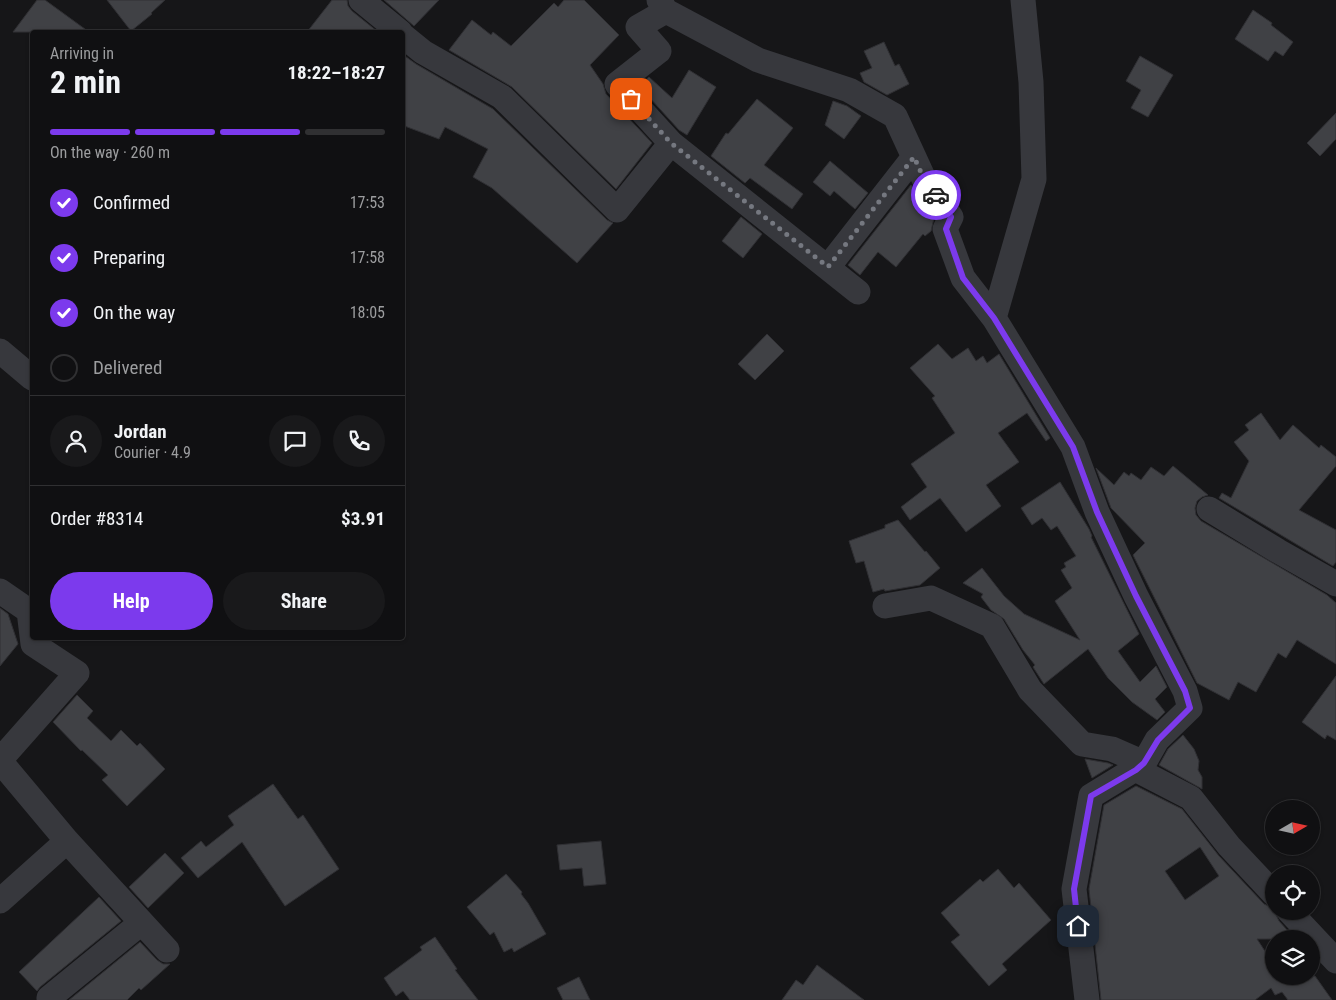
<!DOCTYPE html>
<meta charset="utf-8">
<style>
:root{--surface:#101012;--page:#19191b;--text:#f1f3f6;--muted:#9c9d9f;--line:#303032;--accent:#7c3aed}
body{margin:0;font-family:"Roboto Condensed",sans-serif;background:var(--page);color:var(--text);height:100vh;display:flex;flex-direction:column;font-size:19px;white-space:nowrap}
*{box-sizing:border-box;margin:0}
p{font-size:16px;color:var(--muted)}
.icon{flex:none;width:28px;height:28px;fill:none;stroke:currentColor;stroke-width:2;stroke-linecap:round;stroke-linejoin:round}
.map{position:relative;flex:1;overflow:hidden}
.side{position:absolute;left:30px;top:30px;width:375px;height:610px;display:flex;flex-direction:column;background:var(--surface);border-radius:5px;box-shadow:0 1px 4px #0004,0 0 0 1px var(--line)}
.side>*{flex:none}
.needle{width:32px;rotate:81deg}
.controls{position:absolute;left:1265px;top:800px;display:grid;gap:10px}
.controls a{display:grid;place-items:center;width:55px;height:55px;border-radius:50%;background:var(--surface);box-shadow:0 1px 4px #0004,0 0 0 1px var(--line);font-size:25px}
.pin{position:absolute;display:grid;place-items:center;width:42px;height:42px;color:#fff;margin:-21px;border-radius:10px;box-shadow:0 2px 8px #0006}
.courier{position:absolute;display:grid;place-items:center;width:50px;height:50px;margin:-25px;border:4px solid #7c3aed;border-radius:50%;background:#fff;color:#222;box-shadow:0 1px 6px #0007}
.overview em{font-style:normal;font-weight:700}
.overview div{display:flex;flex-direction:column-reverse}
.overview{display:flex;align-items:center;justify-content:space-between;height:85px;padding:0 20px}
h1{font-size:32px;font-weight:700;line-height:38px}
.bar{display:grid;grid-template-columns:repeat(4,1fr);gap:8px 5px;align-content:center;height:60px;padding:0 20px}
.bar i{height:6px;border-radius:4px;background:var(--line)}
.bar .selected{background:var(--accent)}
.bar p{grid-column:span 4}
.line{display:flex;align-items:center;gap:12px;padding:0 20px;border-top:1px solid var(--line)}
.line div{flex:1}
.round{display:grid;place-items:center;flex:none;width:52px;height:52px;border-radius:26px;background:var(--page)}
ol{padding:0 20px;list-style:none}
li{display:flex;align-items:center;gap:15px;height:55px}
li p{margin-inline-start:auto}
li .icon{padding:5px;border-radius:50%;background:var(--accent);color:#fff;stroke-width:4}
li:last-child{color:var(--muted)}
li i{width:28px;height:28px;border:2px solid var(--line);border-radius:50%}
.action{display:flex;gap:10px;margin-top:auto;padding:10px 20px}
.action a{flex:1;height:58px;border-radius:30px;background:var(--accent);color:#fff;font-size:20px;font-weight:700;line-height:58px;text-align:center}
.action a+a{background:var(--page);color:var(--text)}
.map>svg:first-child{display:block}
.building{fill:#404145;stroke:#303034;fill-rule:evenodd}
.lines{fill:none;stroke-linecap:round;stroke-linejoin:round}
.street{stroke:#37383d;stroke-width:25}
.done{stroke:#757880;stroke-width:5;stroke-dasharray:0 9}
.route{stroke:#7c3aed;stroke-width:6}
</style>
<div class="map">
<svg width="1336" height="1000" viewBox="0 0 1336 1000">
<rect width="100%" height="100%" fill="#161618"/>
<path class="building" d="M 37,0 L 45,0 L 89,32 L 13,32 Z
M 107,0 L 165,0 L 151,13 L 152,14 L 131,31 Z
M 332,0 L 347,0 L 348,6 L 352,11 L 378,32 L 307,32 Z
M 384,0 L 439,0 L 414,26 Z
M 564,0 L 584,0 L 619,35 L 590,65 L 603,84 L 606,94 L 652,143 L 616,189 L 512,87 L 449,50 L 472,20 L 491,35 L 493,32 L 511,46 L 554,3 L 558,7 Z
M 1253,10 L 1272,23 L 1271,25 L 1293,42 L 1283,56 L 1275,51 L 1268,61 L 1235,39 Z
M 884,42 L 895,66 L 899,64 L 909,84 L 887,95 L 864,82 L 860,73 L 872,68 L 864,51 Z
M 402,54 L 416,64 L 493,109 L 607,220 L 613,223 L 577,263 L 492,188 L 473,177 L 488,149 L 445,127 L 439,139 L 402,125 Z
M 1140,56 L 1173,75 L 1148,117 L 1131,108 L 1141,90 L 1126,81 Z
M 689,70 L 716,87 L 687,135 L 679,130 L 639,86 L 649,77 L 672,98 Z
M 757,99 L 793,128 L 764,165 L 803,194 L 792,209 L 750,178 L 745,183 L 711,156 L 726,133 L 728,134 Z
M 833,101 L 847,106 L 861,116 L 844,139 L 825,125 Z
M 1336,113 L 1336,139 L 1320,156 L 1307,143 Z
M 830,161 L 868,193 L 855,209 L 834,191 L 830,196 L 813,182 Z
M 911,185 L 934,218 L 931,231 L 925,236 L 923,234 L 896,267 L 878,252 L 860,275 L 848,265 Z
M 741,217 L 762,234 L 743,258 L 722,241 Z
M 767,334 L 784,351 L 755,380 L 738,364 Z
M 938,344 L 952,359 L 968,348 L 976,361 L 983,356 L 987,363 L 999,354 L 1050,438 L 1046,441 L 1027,413 L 998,433 L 1019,462 L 986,485 L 1001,506 L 966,532 L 940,498 L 910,520 L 901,507 L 927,487 L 911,464 L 955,433 L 932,398 L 935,396 L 910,368 Z
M 1261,413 L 1280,440 L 1293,425 L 1319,448 L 1321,445 L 1336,457 L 1336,466 L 1299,510 L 1336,530 L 1336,562 L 1333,566 L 1219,498 L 1222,493 L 1231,498 L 1249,461 L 1234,442 L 1249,430 L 1245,425 Z
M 1173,466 L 1208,495 L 1202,497 L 1197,501 L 1195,508 L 1196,515 L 1201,521 L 1327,595 L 1336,603 L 1336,664 L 1297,640 L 1286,658 L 1278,653 L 1256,692 L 1238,682 L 1229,700 L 1197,683 L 1133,555 L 1145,543 L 1111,508 L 1096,468 L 1114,485 L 1124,472 L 1129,476 L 1131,473 L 1141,480 L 1151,467 L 1164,476 Z
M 1060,482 L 1089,529 L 1092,536 L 1091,537 L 1139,634 L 1118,651 L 1140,682 L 1156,666 L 1167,687 L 1155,699 L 1165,712 L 1157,720 L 1132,702 L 1108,678 L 1088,649 L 1044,684 L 1033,667 L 1035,665 L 1023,650 L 1004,619 L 991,610 L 981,597 L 983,594 L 963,583 L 982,568 L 1004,596 L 1024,614 L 1080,640 L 1055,601 L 1072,588 L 1061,570 L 1066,567 L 1064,563 L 1076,556 L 1057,526 L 1051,530 L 1042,518 L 1032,525 L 1021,508 Z
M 898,520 L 925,552 L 926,551 L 940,568 L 920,585 L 885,591 L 884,589 L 873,592 L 864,561 L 856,563 L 849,541 L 885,528 L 885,525 Z
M 0,608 L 8,614 L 18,644 L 0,666 Z
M 1336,676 L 1336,740 L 1327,735 L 1325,739 L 1302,722 Z
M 77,695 L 93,711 L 87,718 L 111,741 L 121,730 L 137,746 L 140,743 L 165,769 L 127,806 L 102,780 L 108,775 L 82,750 L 81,751 L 53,722 Z
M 1183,735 L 1194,749 L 1199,761 L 1198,770 L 1202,777 L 1202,789 L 1159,765 L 1168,749 Z
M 1085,759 L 1108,763 L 1113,765 L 1092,778 Z
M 273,784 L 298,819 L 303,815 L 339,869 L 285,906 L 242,842 L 198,878 L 181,858 L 201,841 L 206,847 L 234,825 L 228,816 Z
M 1136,786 L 1182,809 L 1219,856 L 1264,904 L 1273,908 L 1279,921 L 1295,939 L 1257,939 L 1274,965 L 1274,976 L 1315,976 L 1332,1000 L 1288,1000 L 1282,992 L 1275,995 L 1271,988 L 1255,1000 L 1101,1000 L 1089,889 L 1104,805 ZM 1200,847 L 1219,876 L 1185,900 L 1165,871 Z
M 601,841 L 606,884 L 584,886 L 582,868 L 560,870 L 557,845 Z
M 165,853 L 184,873 L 148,908 L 129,887 Z
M 998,869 L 1014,888 L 1019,883 L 1051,920 L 1002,964 L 1007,970 L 989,986 L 951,942 L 960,935 L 941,913 L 980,879 L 983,882 Z
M 506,874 L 522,892 L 521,894 L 528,903 L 546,934 L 514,952 L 512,948 L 504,952 L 494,932 L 490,935 L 467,907 Z
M 99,897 L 121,921 L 40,987 L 37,991 L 19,972 Z
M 435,937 L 457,969 L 455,970 L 478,1000 L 410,1000 L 403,991 L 396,996 L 384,978 L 422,950 L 420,947 Z
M 140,942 L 157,960 L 163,964 L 170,964 L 141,990 L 139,988 L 127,1000 L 69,1000 Z
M 817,965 L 864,1000 L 782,1000 L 796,980 L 803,985 Z
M 579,977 L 590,1000 L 563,1000 L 557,988 Z"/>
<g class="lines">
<path class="street" d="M 361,0 L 400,32
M 659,0 L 666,11 L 638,27 L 659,51 L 617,84 L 671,143 L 858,292
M 1023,0 L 1031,82 L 1034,179 L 994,318 L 1073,447 L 1097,512 L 1136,596 L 1185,691 L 1190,708 L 1157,740 L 1144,763 L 1135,769 L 1091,796 L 1074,889 L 1087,1000
M 666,11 L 758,60 L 849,90 L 895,116 L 924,179 L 951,217 L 945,229 L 963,278 L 994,318
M 402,35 L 423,52 L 502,97 L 617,210 L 671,143
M 828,267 L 914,157
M 0,351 L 32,378
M 1209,509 L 1278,551 L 1336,584
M 0,591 L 29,611 L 33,644 L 77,673 L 0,760
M 885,606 L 931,598 L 992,626 L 1030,690 L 1082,744 L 1112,749 L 1144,763
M 0,761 L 67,841 L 167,950
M 1135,769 L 1191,798 L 1229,846 L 1274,894
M 0,901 L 67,841
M 1289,911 L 1336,961
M 49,998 L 141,923"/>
</g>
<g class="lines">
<path class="done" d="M 631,99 L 671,143 L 828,267 L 914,157 L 924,179 L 936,195"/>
<path class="route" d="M 936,195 L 951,217 L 946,229 L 963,278 L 994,318 L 1073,447 L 1097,512 L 1136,596 L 1185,691 L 1190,708 L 1158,740 L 1144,763 L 1136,770 L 1091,796 L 1074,889 L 1078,926"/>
</g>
</svg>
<div class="controls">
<a><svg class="needle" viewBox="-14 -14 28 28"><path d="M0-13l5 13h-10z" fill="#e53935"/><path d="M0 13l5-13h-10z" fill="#9c9d9f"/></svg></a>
<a><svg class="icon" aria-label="locate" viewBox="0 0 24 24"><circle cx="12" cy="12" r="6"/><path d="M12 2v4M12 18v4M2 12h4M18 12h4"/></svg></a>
<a><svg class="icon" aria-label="layers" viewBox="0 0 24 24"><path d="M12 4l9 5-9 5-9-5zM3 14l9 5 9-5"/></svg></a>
</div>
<div class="pin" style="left:631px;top:99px;background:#ea580c"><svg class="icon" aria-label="bag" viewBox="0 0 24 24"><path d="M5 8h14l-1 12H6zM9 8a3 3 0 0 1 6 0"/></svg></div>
<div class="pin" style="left:1078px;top:926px;background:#1f2937"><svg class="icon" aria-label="home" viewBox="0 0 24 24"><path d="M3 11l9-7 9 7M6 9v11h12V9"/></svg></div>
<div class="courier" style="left:936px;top:195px"><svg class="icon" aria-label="car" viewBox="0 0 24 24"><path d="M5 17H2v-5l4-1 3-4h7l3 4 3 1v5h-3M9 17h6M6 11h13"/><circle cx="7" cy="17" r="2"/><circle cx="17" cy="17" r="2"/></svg></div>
<section class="side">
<div class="overview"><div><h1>2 min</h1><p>Arriving in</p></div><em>18:22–18:27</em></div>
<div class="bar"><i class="selected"></i><i class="selected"></i><i class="selected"></i><i></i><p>On the way · 260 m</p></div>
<ol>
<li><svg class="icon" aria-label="check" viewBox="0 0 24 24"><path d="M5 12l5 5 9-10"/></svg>Confirmed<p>17:53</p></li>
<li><svg class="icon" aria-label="check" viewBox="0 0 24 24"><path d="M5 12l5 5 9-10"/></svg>Preparing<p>17:58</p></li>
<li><svg class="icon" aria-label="check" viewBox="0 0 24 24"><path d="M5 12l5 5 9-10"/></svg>On the way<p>18:05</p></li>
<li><i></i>Delivered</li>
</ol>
<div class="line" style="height:90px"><a class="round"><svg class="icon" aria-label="person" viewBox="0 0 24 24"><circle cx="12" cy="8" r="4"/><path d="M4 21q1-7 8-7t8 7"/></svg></a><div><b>Jordan</b><p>Courier · 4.9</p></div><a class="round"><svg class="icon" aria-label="chat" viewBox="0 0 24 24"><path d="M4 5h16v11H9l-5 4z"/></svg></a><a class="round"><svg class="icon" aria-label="phone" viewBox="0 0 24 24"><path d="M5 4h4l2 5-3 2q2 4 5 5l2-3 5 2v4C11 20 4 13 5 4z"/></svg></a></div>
<div class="line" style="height:65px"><div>Order #8314</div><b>$3.91</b></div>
<div class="action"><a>Help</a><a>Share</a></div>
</section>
</div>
